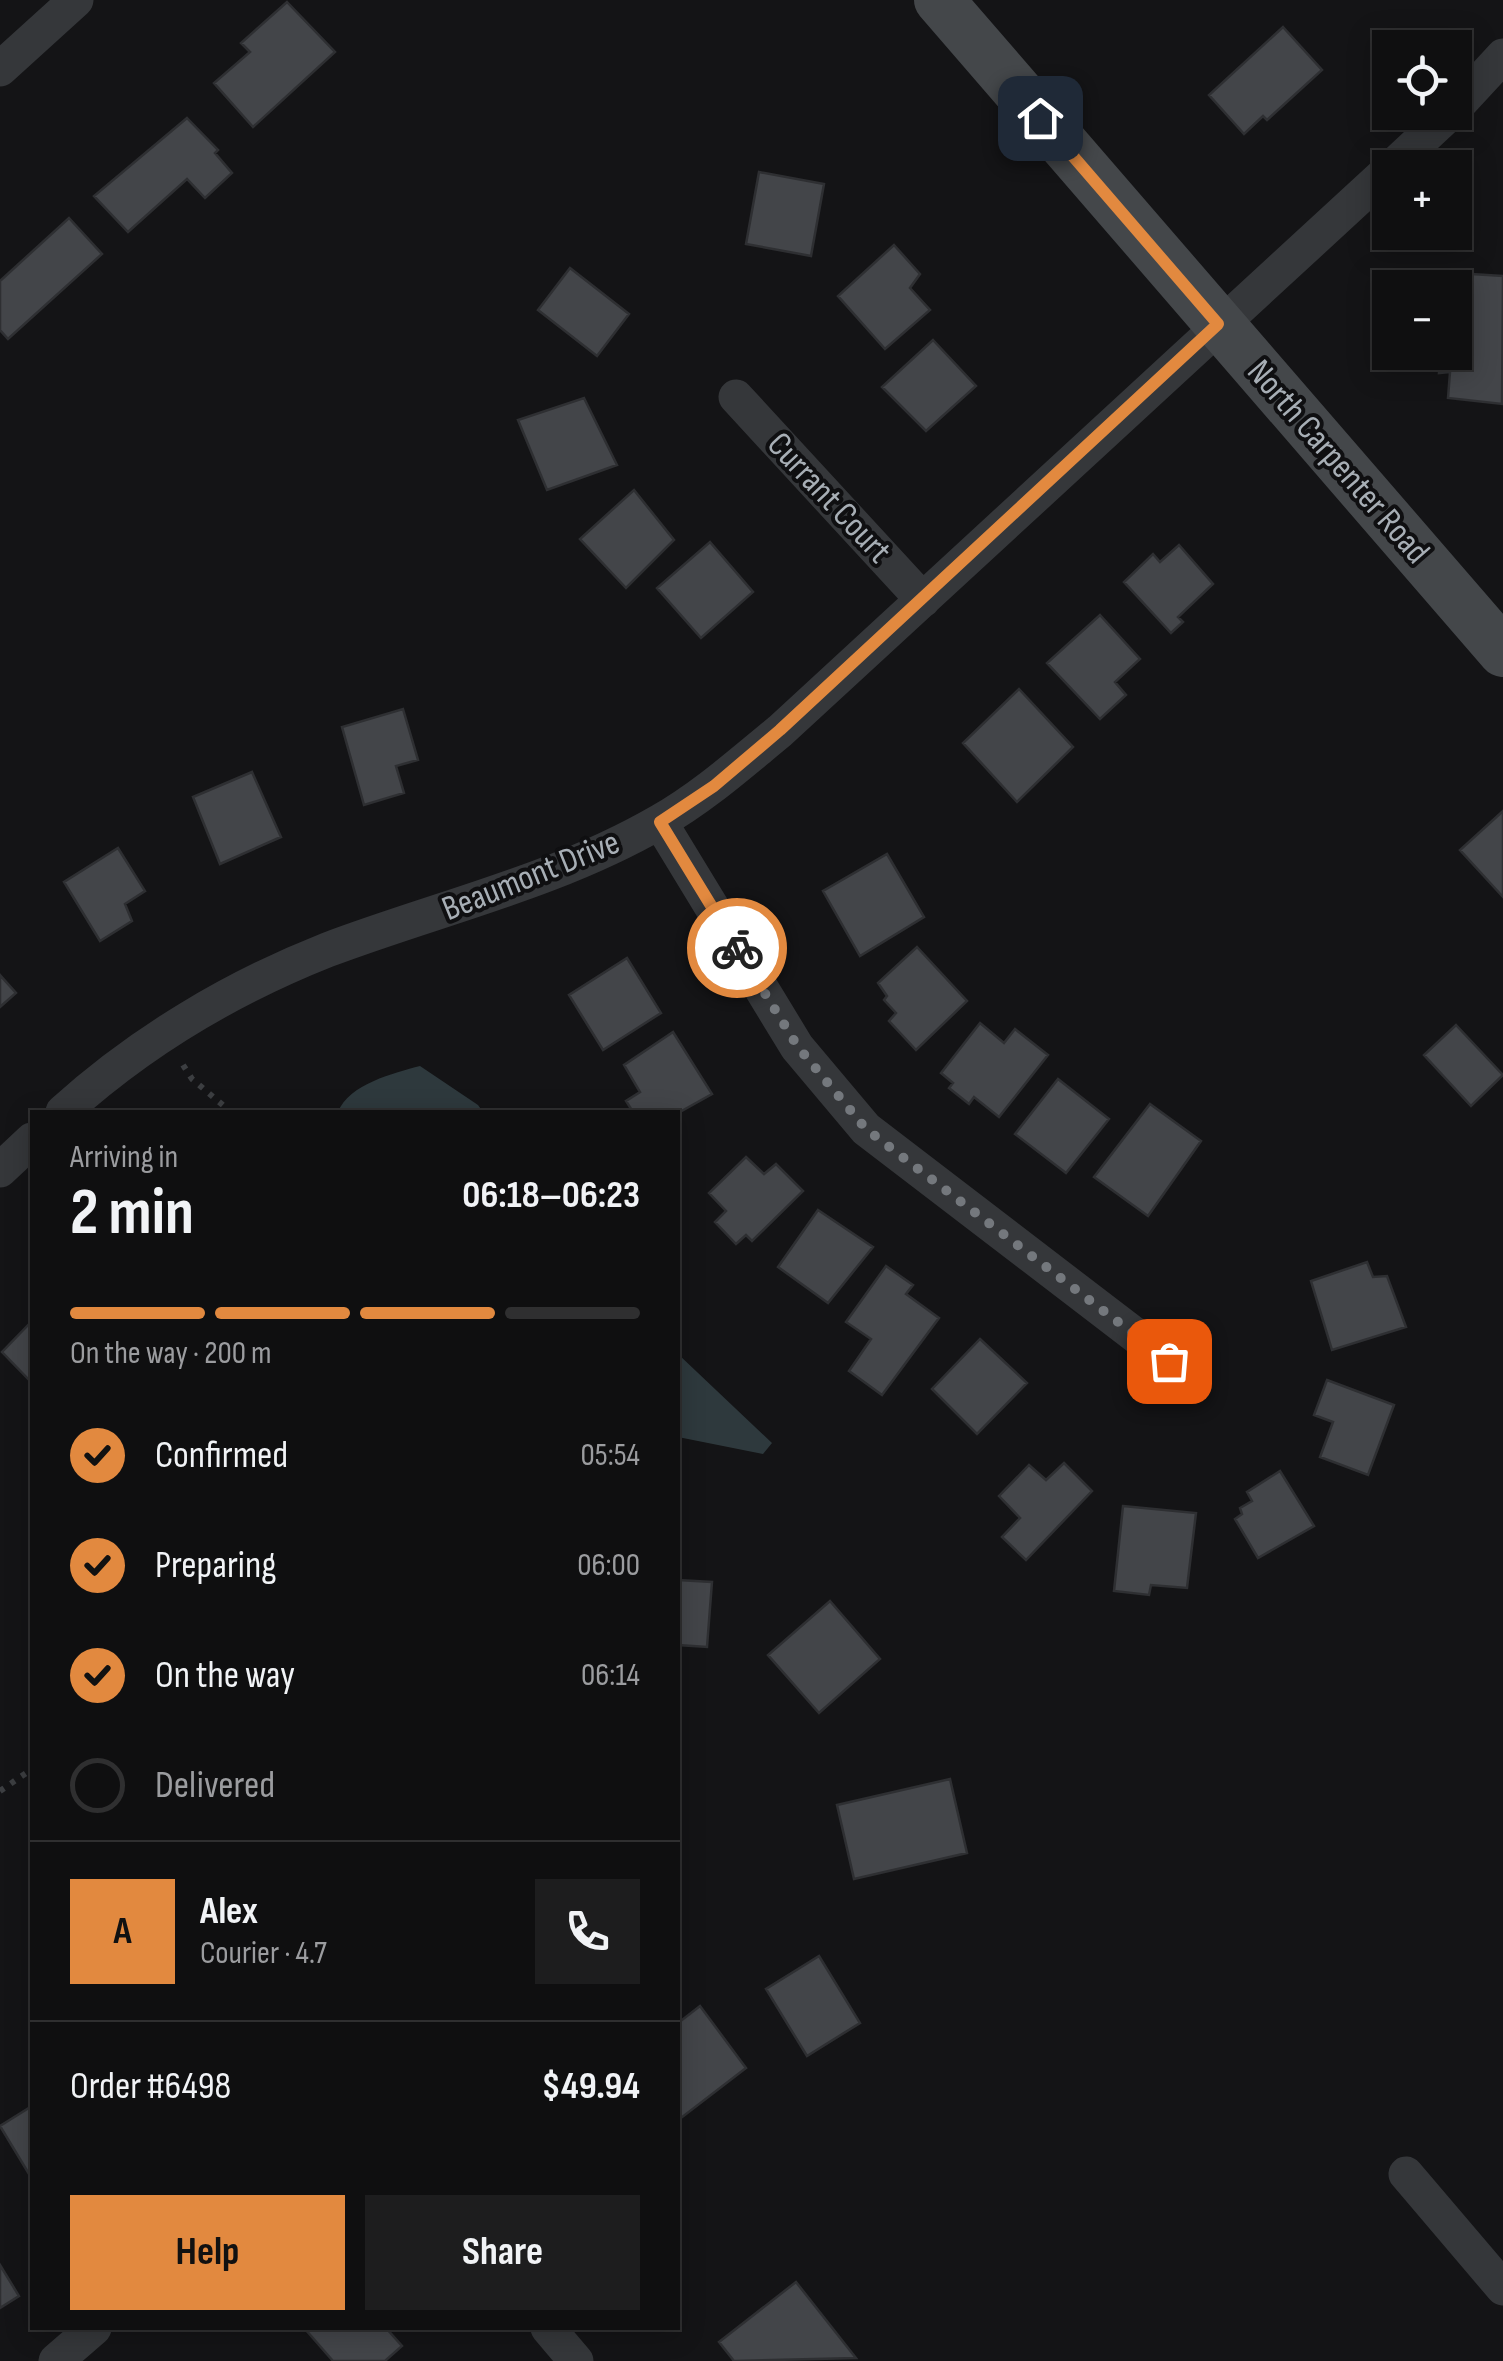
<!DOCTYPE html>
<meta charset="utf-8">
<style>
:root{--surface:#0f0f10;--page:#1d1d1e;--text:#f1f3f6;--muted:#9b9c9f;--line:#2f2f30;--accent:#e2893f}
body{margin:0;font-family:"Sofia Sans Condensed",sans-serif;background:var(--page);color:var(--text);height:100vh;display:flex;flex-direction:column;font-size:38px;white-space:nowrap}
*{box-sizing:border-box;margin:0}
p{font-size:32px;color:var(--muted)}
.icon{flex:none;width:55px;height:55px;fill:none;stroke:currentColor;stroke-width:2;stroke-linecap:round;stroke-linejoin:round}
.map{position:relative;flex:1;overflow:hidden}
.details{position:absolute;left:30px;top:1110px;width:650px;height:1220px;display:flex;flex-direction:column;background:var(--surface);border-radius:0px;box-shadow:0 5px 25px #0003,0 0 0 2px var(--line)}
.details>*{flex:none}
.tools{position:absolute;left:1372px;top:30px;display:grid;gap:20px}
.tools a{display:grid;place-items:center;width:100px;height:100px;border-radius:0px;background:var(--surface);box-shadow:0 5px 25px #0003,0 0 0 2px var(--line);font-size:50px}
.pin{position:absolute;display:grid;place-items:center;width:85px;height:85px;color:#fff;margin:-42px;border-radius:20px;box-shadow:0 5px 15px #0006}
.courier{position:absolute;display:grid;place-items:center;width:100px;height:100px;margin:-50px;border:8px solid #e2893f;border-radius:50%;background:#fff;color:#222;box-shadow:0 2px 12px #0007}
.headline em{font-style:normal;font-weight:700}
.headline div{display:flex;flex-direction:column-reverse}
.headline{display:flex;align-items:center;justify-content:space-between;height:170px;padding:0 40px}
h1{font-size:65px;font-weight:700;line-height:75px}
.bar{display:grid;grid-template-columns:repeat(4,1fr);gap:15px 10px;align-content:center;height:120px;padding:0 40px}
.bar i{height:12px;border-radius:8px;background:var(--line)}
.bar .active{background:var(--accent)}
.bar p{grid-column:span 4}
.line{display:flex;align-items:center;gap:25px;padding:0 40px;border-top:2px solid var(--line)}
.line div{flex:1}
.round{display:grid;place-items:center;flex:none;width:105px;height:105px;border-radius:0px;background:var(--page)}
ol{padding:0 40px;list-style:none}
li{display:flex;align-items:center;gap:30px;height:110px}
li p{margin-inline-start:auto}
li .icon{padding:10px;border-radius:50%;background:var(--accent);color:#111;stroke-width:4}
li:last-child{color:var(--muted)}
li i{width:55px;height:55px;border:5px solid var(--line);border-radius:50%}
.action{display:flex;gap:20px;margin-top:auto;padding:20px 40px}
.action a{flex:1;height:115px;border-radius:0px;background:var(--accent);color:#111;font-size:40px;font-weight:700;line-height:115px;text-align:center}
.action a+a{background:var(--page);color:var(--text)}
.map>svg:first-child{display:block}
.water{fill:#2e393d}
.building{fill:#434549;stroke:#2e2f32;stroke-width:2.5}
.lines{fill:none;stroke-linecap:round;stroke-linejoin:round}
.path{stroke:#3c3e41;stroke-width:6;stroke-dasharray:5 8;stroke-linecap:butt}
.street{stroke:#35373a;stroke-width:35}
.secondary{stroke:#44474a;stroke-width:50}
.done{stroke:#74787d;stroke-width:10;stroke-dasharray:0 18}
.route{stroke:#e2893f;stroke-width:12}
.labels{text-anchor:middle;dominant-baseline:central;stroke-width:8;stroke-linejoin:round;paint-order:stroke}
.street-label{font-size:35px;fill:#a7aeb5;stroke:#0f0f11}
</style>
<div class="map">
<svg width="1503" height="2361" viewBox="0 0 1503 2361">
<rect width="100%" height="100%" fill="#141416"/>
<path class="water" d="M 420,1066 L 478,1105 L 483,1112 L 338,1112 C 349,1084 394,1073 420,1066 Z
M 678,1354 L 772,1443 L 763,1454 L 678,1437 Z"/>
<path class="building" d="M 287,2 L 335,52 L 253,127 L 214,83 L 250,52 L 241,43 Z
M 1283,27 L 1322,70 L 1267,120 L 1263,116 L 1244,134 L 1209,95 Z
M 187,118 L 218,150 L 215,153 L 232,173 L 205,198 L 187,179 L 128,232 L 94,196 Z
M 759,172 L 824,184 L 811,256 L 746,244 Z
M 69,218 L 102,254 L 8,339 L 0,330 L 0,281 Z
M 894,245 L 920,274 L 910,288 L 930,310 L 885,349 L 838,296 Z
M 570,268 L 629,314 L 597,356 L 538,310 Z
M 1456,273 L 1503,276 L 1502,404 L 1448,398 L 1450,372 L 1439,373 L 1441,352 L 1455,352 Z
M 933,340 L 976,386 L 926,431 L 882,387 Z
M 584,398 L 617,465 L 547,490 L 518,420 Z
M 634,490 L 674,540 L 626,588 L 580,539 Z
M 710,542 L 753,592 L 701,638 L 657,588 Z
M 1179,545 L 1213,584 L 1178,617 L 1183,622 L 1171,633 L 1124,582 L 1153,554 L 1160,562 Z
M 1100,615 L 1140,659 L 1115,682 L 1126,695 L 1100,719 L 1047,663 Z
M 1019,689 L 1073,747 L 1017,802 L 963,743 Z
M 403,709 L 418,760 L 396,766 L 404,793 L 364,805 L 342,727 Z
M 252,772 L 281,837 L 220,864 L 193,797 Z
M 1503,811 L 1503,897 L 1460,850 Z
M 118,848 L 145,891 L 125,904 L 132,921 L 100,941 L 64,882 Z
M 887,854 L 924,917 L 860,956 L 823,891 Z
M 917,947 L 967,1001 L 916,1050 L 889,1021 L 896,1013 L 884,1000 L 887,996 L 878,983 Z
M 627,958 L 661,1013 L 603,1050 L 569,995 Z
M 0,975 L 16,993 L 0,1007 Z
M 980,1023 L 1004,1043 L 1015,1029 L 1048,1055 L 999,1117 L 974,1097 L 969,1104 L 949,1088 L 953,1083 L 941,1073 Z
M 1456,1025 L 1503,1075 L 1471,1106 L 1424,1055 Z
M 673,1032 L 712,1094 L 678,1113 L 633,1112 L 626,1101 L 640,1092 L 624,1065 Z
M 1058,1079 L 1109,1119 L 1066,1173 L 1015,1134 Z
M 1150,1104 L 1201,1141 L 1148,1216 L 1094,1177 Z
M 746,1157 L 764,1174 L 776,1164 L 803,1191 L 752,1241 L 746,1235 L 736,1244 L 715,1222 L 726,1211 L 709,1193 Z
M 818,1210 L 873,1247 L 828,1303 L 778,1267 Z
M 1367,1262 L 1373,1277 L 1387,1276 L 1406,1327 L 1332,1350 L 1311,1281 Z
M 886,1266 L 913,1285 L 906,1294 L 939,1318 L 882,1395 L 849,1371 L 871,1339 L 846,1322 Z
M 32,1321 L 32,1383 L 2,1352 Z
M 980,1339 L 1027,1383 L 977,1434 L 932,1389 Z
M 1327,1380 L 1394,1405 L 1368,1475 L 1320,1457 L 1333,1422 L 1314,1415 Z
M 1064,1463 L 1092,1491 L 1026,1560 L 1002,1537 L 1020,1518 L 999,1496 L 1029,1465 L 1046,1480 Z
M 1280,1471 L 1314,1526 L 1258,1558 L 1235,1519 L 1242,1514 L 1240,1508 L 1252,1501 L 1247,1492 Z
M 1123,1506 L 1196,1513 L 1187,1588 L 1151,1585 L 1149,1595 L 1114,1591 Z
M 678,1580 L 712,1582 L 707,1647 L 678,1645 Z
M 830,1601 L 880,1659 L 819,1713 L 768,1655 Z
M 950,1779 L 967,1853 L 854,1879 L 837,1805 Z
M 819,1956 L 860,2023 L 807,2056 L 766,1989 Z
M 700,2006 L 746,2068 L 681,2118 L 678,2113 L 678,2023 Z
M 32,2106 L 32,2179 L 0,2126 Z
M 0,2265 L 19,2296 L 0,2308 Z
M 796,2282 L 856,2358 L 734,2361 L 719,2342 Z
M 386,2328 L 402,2346 L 385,2361 L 333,2361 L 305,2329 Z"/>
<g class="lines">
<path class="path" d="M 183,1065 L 192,1079 L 231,1112
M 0,1791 L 32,1769"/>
<path class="street" d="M 0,69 L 76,0
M 1455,108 L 1503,56
M 1391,168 L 1451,112
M 736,397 L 923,600
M 660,822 L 797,1047 L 866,1129 L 1169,1361
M 63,1112 C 139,1043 231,988 327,950 C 438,908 555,882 659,822 C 703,797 741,763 780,731 L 1390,169
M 0,1170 L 32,1140
M 1406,2174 L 1503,2288
M 548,2328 L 576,2361
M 56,2361 L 94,2328"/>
<path class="secondary" d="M 939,0 L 1503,652"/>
</g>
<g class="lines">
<path class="done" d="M 737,948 L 798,1047 L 866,1129 L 1169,1361"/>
<path class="route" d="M 737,948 L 660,822 L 714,786 L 780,730 L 1218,324 L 1040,118"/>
</g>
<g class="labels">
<g class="street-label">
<text transform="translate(1338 462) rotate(49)">North Carpenter Road</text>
<text transform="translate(829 498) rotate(47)">Currant Court</text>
<text transform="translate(531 876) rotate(-22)">Beaumont Drive</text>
</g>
</g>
</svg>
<div class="tools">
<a><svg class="icon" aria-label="locate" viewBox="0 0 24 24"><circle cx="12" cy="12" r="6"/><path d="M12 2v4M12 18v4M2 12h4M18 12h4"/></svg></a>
<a>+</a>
<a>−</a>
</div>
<div class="pin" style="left:1169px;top:1361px;background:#ea580c"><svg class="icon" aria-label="bag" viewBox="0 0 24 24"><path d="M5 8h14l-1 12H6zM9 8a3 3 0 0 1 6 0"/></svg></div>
<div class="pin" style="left:1040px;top:118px;background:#1f2937"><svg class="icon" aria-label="home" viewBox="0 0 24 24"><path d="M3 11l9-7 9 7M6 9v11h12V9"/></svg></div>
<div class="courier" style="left:737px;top:948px"><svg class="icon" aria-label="bike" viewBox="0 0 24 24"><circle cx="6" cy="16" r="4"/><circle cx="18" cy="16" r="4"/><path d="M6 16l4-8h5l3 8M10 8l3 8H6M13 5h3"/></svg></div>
<section class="details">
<div class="headline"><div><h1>2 min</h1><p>Arriving in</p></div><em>06:18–06:23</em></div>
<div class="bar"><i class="active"></i><i class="active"></i><i class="active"></i><i></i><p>On the way · 200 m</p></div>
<ol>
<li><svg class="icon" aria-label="check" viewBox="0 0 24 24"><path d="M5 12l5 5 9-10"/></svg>Confirmed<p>05:54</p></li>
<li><svg class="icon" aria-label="check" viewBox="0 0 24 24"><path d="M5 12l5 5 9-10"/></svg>Preparing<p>06:00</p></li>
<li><svg class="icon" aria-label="check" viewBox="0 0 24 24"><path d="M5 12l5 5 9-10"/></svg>On the way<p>06:14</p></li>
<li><i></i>Delivered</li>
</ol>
<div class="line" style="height:180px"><b class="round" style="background:var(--accent);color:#111">A</b><div><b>Alex</b><p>Courier · 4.7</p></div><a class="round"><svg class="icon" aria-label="phone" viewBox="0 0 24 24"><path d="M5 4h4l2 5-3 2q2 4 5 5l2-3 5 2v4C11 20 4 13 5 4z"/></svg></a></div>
<div class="line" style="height:130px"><div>Order #6498</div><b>$49.94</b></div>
<div class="action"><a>Help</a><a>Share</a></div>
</section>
</div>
